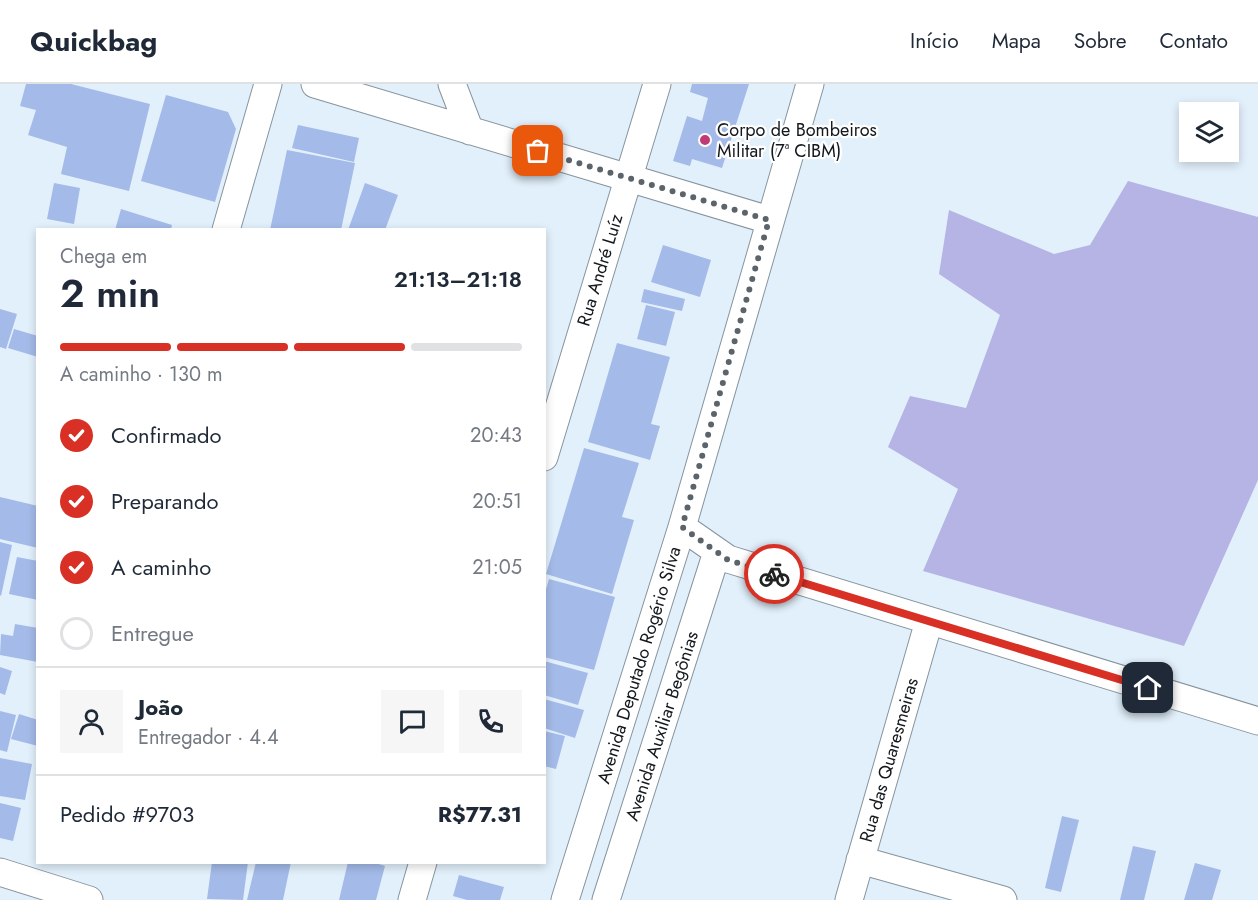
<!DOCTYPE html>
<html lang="pt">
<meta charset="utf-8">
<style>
:root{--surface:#fff;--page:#f6f6f7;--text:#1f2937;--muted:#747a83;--line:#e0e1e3;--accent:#d93025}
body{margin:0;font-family:Jost,sans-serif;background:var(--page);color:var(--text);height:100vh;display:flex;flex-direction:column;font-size:22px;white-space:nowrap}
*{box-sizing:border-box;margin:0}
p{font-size:20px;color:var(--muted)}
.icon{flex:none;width:33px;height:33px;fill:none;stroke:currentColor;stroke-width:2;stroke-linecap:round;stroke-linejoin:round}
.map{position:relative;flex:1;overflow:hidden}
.side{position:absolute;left:36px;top:144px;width:510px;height:636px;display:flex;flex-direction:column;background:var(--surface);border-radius:0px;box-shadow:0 3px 9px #0003}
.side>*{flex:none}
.fabs{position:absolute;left:1179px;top:18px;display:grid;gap:12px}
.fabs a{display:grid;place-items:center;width:60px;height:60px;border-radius:0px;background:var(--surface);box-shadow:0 3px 9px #0003;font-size:30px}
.pin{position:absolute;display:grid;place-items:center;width:51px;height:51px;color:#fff;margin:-26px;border-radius:12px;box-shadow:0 3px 9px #0006}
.courier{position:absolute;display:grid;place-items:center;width:60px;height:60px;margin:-30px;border:4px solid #d93025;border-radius:50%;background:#fff;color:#222;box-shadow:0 2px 8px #0007}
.head em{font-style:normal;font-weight:600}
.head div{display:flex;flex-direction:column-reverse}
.head{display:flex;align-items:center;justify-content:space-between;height:102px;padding:0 24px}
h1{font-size:39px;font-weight:600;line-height:45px}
.bar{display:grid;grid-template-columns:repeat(4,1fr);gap:9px 6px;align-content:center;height:72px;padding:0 24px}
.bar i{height:8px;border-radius:4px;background:var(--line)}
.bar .selected{background:var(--accent)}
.bar p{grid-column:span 4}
.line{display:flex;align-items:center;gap:15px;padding:0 24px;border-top:2px solid var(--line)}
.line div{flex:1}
.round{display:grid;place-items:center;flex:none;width:63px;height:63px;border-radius:0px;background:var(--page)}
ol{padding:0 24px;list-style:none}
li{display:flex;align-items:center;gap:18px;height:66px}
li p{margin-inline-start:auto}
li .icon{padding:6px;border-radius:50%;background:var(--accent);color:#fff;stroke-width:4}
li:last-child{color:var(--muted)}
li i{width:33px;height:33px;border:3px solid var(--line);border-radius:50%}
header{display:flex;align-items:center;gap:36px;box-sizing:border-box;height:84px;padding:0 30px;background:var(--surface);border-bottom:2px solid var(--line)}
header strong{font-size:28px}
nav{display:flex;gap:33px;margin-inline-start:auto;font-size:21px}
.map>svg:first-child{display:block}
.forest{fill:#b6b3e5}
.building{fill:#a4bae8}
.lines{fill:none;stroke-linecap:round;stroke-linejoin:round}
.minor-casing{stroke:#87949e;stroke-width:29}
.minor{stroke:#fff;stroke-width:27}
.done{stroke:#5b646a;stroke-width:6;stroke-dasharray:0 10.8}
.route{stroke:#d93025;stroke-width:8}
.poi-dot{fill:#c13977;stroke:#fff;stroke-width:2}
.labels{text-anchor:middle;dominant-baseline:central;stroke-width:4.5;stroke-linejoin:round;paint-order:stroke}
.poi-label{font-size:18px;fill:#13181c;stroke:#fff;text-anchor:start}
.street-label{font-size:18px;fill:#13181c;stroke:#fff}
</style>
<header>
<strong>Quickbag</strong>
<nav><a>Início</a><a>Mapa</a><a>Sobre</a><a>Contato</a></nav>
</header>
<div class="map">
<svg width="1258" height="816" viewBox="0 0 1258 816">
<rect width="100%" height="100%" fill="#e2f0fb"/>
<path class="forest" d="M 1128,97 L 1258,133 L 1258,396 L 1184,562 L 923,487 L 958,405 L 888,363 L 910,312 L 966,324 L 1000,231 L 939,190 L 949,126 L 1054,170 L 1090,161 Z"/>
<path class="building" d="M 26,0 L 71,0 L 150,20 L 129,107 L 61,90 L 67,63 L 28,51 L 36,26 L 20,22 Z
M 692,0 L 749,0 L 722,84 L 692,75 L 690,82 L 673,77 L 687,32 L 702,37 L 708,14 L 690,8 Z
M 166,11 L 228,28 L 236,45 L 215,118 L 141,97 Z
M 298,41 L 359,54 L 354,78 L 292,64 Z
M 287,66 L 355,79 L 341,146 L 270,146 Z
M 54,99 L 80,104 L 74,140 L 47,135 Z
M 365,99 L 398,111 L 385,146 L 348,146 Z
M 121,125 L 172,141 L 171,146 L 115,146 Z
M 663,161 L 711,176 L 700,213 L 651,198 Z
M 644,205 L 685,215 L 682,227 L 641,218 Z
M 646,221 L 675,228 L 666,262 L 637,255 Z
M 0,225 L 17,230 L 6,265 L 0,263 Z
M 14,245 L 38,252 L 38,273 L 8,264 Z
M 617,259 L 670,273 L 651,340 L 660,342 L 650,376 L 588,358 Z
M 584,364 L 639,379 L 622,433 L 634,436 L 612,510 L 546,490 Z
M 0,413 L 38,422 L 38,464 L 0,455 Z
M 0,458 L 12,461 L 1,512 L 0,511 Z
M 17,473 L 38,477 L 38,516 L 9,510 Z
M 549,495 L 615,513 L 594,586 L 544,573 L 544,512 Z
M 15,540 L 38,544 L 38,578 L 0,571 L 1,550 L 13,552 Z
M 544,577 L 588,589 L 578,621 L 544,611 Z
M 0,583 L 12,587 L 5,611 L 0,609 Z
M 544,615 L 584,626 L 575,654 L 544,644 Z
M 0,627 L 16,631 L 7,668 L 0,666 Z
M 19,630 L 38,636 L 38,662 L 11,655 Z
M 544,647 L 565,652 L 556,685 L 544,682 Z
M 0,674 L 32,680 L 25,716 L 0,712 Z
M 0,719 L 21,724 L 13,757 L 0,754 Z
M 1062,732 L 1079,736 L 1061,808 L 1045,804 Z
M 1133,762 L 1156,767 L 1144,816 L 1120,816 Z
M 212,778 L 248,778 L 243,816 L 207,815 Z
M 256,778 L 291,778 L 283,816 L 247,816 Z
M 348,778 L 372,778 L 385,782 L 376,816 L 339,816 Z
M 1195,779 L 1221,786 L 1212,816 L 1184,816 Z
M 459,791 L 504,803 L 500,816 L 467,816 L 453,812 Z"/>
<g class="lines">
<g class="minor-casing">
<path id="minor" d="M 315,0 L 769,136
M 452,0 L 470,47
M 226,146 L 268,0
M 544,373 L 657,0
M 682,443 L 728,475 L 1258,637
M 860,776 L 1003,816
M 0,788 L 89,816
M 412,816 L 423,778
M 565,816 L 682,443 L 810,0
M 606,816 L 717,468
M 849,816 L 929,537"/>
</g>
<use href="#minor" class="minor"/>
</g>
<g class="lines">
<path class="done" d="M 538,67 L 769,136 L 682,443 L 728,476 L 774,490"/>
<path class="route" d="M 774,490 L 1148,604"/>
</g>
<circle class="poi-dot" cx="705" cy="56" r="6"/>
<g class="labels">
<g class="poi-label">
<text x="717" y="46">Corpo de Bombeiros<tspan x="717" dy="21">Militar (7ª CIBM)</tspan></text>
</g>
<g class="street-label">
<text transform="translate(600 186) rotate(-73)">Rua André Luíz</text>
<text transform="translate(639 581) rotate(-73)">Avenida Deputado Rogério Silva</text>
<text transform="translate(662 642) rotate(-72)">Avenida Auxiliar Begônias</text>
<text transform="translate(889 676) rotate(-74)">Rua das Quaresmeiras</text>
</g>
</g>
</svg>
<div class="fabs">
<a><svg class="icon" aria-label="layers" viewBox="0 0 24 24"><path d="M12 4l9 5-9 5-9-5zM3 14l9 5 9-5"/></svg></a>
</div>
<div class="pin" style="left:538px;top:67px;background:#ea580c"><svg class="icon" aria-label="bag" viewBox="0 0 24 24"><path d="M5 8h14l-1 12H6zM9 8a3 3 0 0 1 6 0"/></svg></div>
<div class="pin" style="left:1148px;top:604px;background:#1f2937"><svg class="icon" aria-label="home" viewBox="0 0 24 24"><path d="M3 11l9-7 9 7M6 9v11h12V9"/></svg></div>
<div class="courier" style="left:774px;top:490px"><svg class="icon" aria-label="bike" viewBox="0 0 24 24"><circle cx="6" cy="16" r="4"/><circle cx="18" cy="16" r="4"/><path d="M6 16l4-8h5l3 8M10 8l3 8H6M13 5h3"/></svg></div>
<section class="side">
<div class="head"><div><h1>2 min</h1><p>Chega em</p></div><em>21:13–21:18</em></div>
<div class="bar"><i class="selected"></i><i class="selected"></i><i class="selected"></i><i></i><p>A caminho · 130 m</p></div>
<ol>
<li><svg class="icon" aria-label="check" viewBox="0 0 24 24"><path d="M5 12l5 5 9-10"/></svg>Confirmado<p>20:43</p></li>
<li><svg class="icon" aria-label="check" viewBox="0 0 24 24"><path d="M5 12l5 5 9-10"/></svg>Preparando<p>20:51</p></li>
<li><svg class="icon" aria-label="check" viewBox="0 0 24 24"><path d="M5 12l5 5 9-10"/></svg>A caminho<p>21:05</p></li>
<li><i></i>Entregue</li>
</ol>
<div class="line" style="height:108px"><a class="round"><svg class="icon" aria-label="person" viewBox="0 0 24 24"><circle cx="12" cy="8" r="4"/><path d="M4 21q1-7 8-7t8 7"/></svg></a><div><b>João</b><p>Entregador · 4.4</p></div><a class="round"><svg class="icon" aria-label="chat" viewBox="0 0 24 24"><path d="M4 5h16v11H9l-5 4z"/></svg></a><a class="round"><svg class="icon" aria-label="phone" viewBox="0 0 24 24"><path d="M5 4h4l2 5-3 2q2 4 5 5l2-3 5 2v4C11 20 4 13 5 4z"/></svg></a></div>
<div class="line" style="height:78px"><div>Pedido #9703</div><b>R$77.31</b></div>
</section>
</div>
